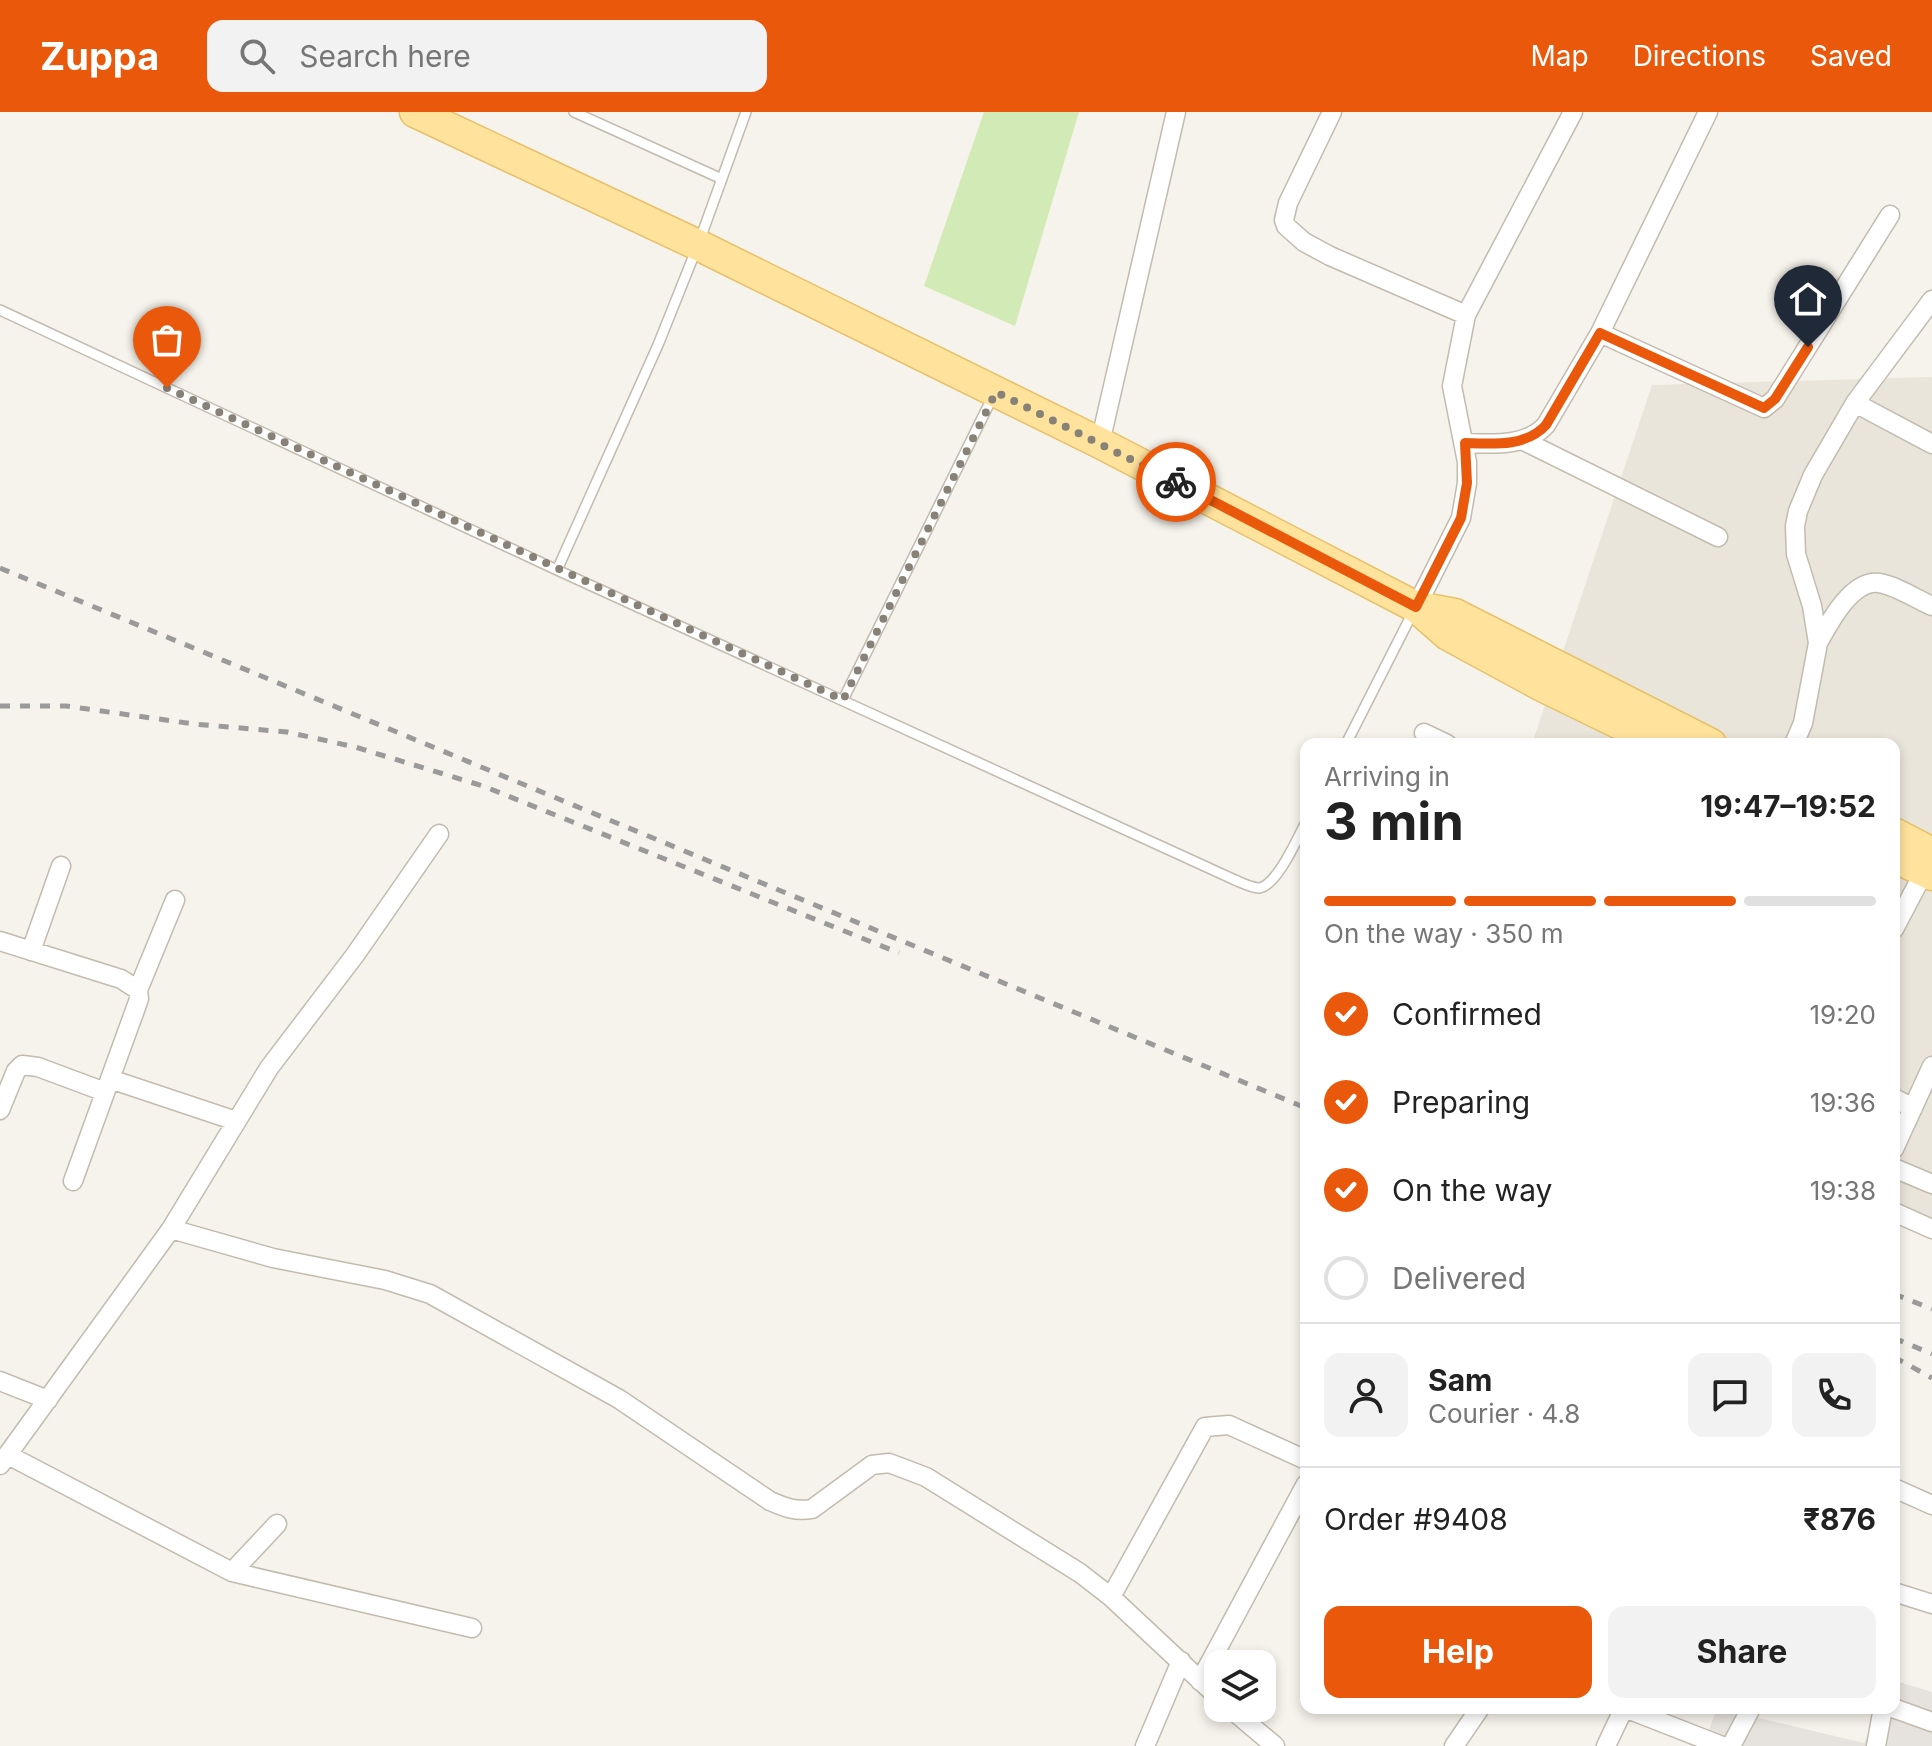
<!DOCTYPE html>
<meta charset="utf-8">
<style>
:root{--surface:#fff;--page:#f2f2f2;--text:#222;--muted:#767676;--line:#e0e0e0;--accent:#ea580c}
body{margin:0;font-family:Inter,sans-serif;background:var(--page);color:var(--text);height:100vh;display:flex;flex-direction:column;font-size:30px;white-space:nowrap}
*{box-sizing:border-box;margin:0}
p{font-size:26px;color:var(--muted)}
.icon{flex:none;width:44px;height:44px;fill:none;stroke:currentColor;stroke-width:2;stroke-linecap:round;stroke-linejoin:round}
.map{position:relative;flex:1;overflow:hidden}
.panel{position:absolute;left:1300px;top:626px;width:600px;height:976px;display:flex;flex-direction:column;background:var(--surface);border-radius:16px;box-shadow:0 4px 12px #0003}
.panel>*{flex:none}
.buttons{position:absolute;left:1204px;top:1538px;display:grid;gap:16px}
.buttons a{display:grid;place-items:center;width:72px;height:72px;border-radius:16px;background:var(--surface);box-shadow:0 4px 12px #0003;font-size:40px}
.pin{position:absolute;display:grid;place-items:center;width:68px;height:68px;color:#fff;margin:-82px -34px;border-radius:50% 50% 50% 0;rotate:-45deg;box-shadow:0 0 8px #0007}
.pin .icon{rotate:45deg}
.courier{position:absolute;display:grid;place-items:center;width:80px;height:80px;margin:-40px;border:6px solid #ea580c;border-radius:50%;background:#fff;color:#222;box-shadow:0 2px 10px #0007}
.headline em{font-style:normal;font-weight:700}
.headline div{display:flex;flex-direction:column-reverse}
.headline{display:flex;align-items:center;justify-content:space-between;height:136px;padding:0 24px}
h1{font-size:52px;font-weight:700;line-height:60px}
.bar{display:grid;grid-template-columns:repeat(4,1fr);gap:12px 8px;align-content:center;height:96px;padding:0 24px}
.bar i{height:10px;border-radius:6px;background:var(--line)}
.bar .current{background:var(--accent)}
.bar p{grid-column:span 4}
.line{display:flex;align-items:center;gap:20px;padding:0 24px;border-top:2px solid var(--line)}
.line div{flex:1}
.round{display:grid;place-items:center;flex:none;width:84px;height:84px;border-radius:16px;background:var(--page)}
ol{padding:0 24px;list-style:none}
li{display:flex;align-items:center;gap:24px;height:88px}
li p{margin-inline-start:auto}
li .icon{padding:8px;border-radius:50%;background:var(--accent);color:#fff;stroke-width:4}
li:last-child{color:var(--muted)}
li i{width:44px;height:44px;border:4px solid var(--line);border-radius:50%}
.primary-button{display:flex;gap:16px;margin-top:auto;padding:16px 24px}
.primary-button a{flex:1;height:92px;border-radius:16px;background:var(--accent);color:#fff;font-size:32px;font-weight:700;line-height:92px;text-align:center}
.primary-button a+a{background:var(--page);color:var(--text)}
header{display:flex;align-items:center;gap:48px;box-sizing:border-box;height:112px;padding:0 40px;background:var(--accent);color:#fff}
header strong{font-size:38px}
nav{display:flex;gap:44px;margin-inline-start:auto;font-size:28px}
.search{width:560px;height:72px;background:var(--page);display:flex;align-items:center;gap:20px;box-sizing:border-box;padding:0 28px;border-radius:16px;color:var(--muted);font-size:30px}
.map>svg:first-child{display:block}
.residential{fill:#eae5da}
.industrial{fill:#e6e2dd}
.green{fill:#d2eab5}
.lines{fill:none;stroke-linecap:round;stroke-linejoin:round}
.service-casing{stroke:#c2bbae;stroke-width:12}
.minor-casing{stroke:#c2bbae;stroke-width:21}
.primary-casing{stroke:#e6c16a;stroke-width:33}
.service{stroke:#fff;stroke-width:9}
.minor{stroke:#fff;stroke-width:18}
.primary{stroke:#ffe39c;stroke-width:30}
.rail{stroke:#9a9a9a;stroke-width:5;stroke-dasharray:10 10;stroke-linecap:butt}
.done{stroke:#878178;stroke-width:8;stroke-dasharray:0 14.4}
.route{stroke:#ea580c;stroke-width:10}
</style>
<header>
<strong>Zuppa</strong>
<div class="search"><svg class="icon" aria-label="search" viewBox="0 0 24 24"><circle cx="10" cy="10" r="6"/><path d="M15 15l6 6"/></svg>Search here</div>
<nav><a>Map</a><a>Directions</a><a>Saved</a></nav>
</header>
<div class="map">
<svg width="1932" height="1634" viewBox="0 0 1932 1634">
<rect width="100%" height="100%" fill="#f6f3ec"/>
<path class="residential" d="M 1932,265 L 1932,1113 L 1894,1093 L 1894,632 L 1532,632 L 1652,273 Z"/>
<path class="industrial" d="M 1899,1570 L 1932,1580 L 1932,1634 L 1703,1634 L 1717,1596 L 1864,1631 L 1884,1596 L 1894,1596 L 1894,1579 Z"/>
<path class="green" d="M 984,0 L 1079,0 L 1015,214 L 924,174 Z"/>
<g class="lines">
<g class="service-casing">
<path id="service" d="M 574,0 L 722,67
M 0,198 L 557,458 L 1235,768 C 1242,771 1252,776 1259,776 C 1277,774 1298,725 1306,710
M 557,458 L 658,233 L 698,133 L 746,0
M 843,588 L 994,282
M 1346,632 L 1414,498"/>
</g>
<g class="minor-casing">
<path id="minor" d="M 1332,0 L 1288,91 L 1284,108 L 1286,114 L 1304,130 L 1330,144 L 1466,203
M 1600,221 L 1764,296 L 1775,287 L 1890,103
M 1855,291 L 1932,332
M 1522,328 L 1718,425
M 1100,331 L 1176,0
M 1465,331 C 1493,332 1526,335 1546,313 L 1600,221 L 1708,0
M 1416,495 L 1461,406 L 1467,371 L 1467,350 L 1452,274 L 1466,203 L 1573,0
M 1818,531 C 1829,511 1852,467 1879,471 C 1897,474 1916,487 1932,494
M 1424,621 L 1447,632
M 1794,632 L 1803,611 L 1818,531 L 1812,494 L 1796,442 L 1795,414 L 1798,399 L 1813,363 L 1855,291 L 1932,188
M 1894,817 L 1924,760
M 0,829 L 121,867 L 138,878 L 139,887 L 73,1069
M 31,839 L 61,754
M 138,878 L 175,788
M 110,967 L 236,1009
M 1894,986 L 1913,996
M 0,998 L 16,959 L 22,953 L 38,955 L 105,980
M 1894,1037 L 1932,954
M 1894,1056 L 1932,1072
M 1894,1100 L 1932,1117
M 171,1117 L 273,1146 L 385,1168 L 430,1182 L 619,1287 L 770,1389 C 784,1395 795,1400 812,1397 L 872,1353 L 889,1351 L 926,1365 L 1080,1461 L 1111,1485 L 1218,1585
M 0,1269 L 48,1288
M 8,1343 L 232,1460 L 472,1516
M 0,1353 L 171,1117 L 269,956 L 355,843 L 439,722
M 1894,1376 L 1932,1393
M 232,1460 L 277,1412
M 1894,1480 L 1932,1492
M 1111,1485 L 1205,1315 L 1229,1313 L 1306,1348
M 1200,1569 L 1306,1372
M 1230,1596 L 1275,1634
M 1625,1596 L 1722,1634
M 1893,1596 L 1932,1610
M 1145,1634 L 1181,1549
M 1454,1634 L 1480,1596
M 1606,1634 L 1624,1596
M 1731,1634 L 1751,1596
M 1876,1634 L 1883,1596"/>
</g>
<g class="primary-casing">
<path id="primary" d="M 415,0 L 698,133 L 1100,331 L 1416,495 L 1448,523 L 1542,574 L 1661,632
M 1418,495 L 1455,502 L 1711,632
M 1894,721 L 1932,741
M 1894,745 L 1932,763"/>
</g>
<use href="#service" class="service"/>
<use href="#minor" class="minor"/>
<use href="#primary" class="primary"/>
<path class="rail" d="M 0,456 L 1306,996
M 0,594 L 66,594 L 194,612 L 287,620 L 355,635 L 483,674 L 899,841
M 1894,1182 L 1932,1197
M 1894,1226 L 1932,1242
M 1894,1245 L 1932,1266"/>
</g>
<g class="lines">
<path class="done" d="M 167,276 L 843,588 L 996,280 L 1176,370"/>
<path class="route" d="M 1176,370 L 1416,495 L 1461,406 L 1467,371 L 1465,331 C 1493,332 1526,335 1546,313 L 1600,221 L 1764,296 L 1775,287 L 1808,235"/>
</g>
</svg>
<div class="buttons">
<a><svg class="icon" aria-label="layers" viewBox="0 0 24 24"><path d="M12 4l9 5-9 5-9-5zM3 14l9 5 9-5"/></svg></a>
</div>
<div class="pin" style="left:167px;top:276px;background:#ea580c"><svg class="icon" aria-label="bag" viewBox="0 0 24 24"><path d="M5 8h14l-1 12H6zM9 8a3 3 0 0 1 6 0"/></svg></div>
<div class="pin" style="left:1808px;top:235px;background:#1f2937"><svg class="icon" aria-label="home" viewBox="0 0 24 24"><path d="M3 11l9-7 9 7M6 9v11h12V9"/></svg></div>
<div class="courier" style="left:1176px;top:370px"><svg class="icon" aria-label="bike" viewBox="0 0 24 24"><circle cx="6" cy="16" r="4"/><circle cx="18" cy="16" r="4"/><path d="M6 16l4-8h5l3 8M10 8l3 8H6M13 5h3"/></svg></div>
<section class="panel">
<div class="headline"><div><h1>3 min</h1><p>Arriving in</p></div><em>19:47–19:52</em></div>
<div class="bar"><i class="current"></i><i class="current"></i><i class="current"></i><i></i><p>On the way · 350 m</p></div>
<ol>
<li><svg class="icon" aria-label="check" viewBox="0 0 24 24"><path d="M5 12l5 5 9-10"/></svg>Confirmed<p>19:20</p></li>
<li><svg class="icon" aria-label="check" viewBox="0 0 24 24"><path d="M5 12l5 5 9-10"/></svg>Preparing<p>19:36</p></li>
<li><svg class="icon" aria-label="check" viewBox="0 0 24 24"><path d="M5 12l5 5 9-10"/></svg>On the way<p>19:38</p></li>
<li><i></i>Delivered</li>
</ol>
<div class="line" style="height:144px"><a class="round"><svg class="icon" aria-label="person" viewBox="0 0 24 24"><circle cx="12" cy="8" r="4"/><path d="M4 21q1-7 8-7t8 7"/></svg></a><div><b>Sam</b><p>Courier · 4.8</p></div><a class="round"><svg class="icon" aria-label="chat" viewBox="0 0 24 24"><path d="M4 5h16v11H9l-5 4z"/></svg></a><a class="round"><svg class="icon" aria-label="phone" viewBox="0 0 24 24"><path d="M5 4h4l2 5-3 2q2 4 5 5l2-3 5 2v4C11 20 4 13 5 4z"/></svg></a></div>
<div class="line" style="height:104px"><div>Order #9408</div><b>₹876</b></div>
<div class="primary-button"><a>Help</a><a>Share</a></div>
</section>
</div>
